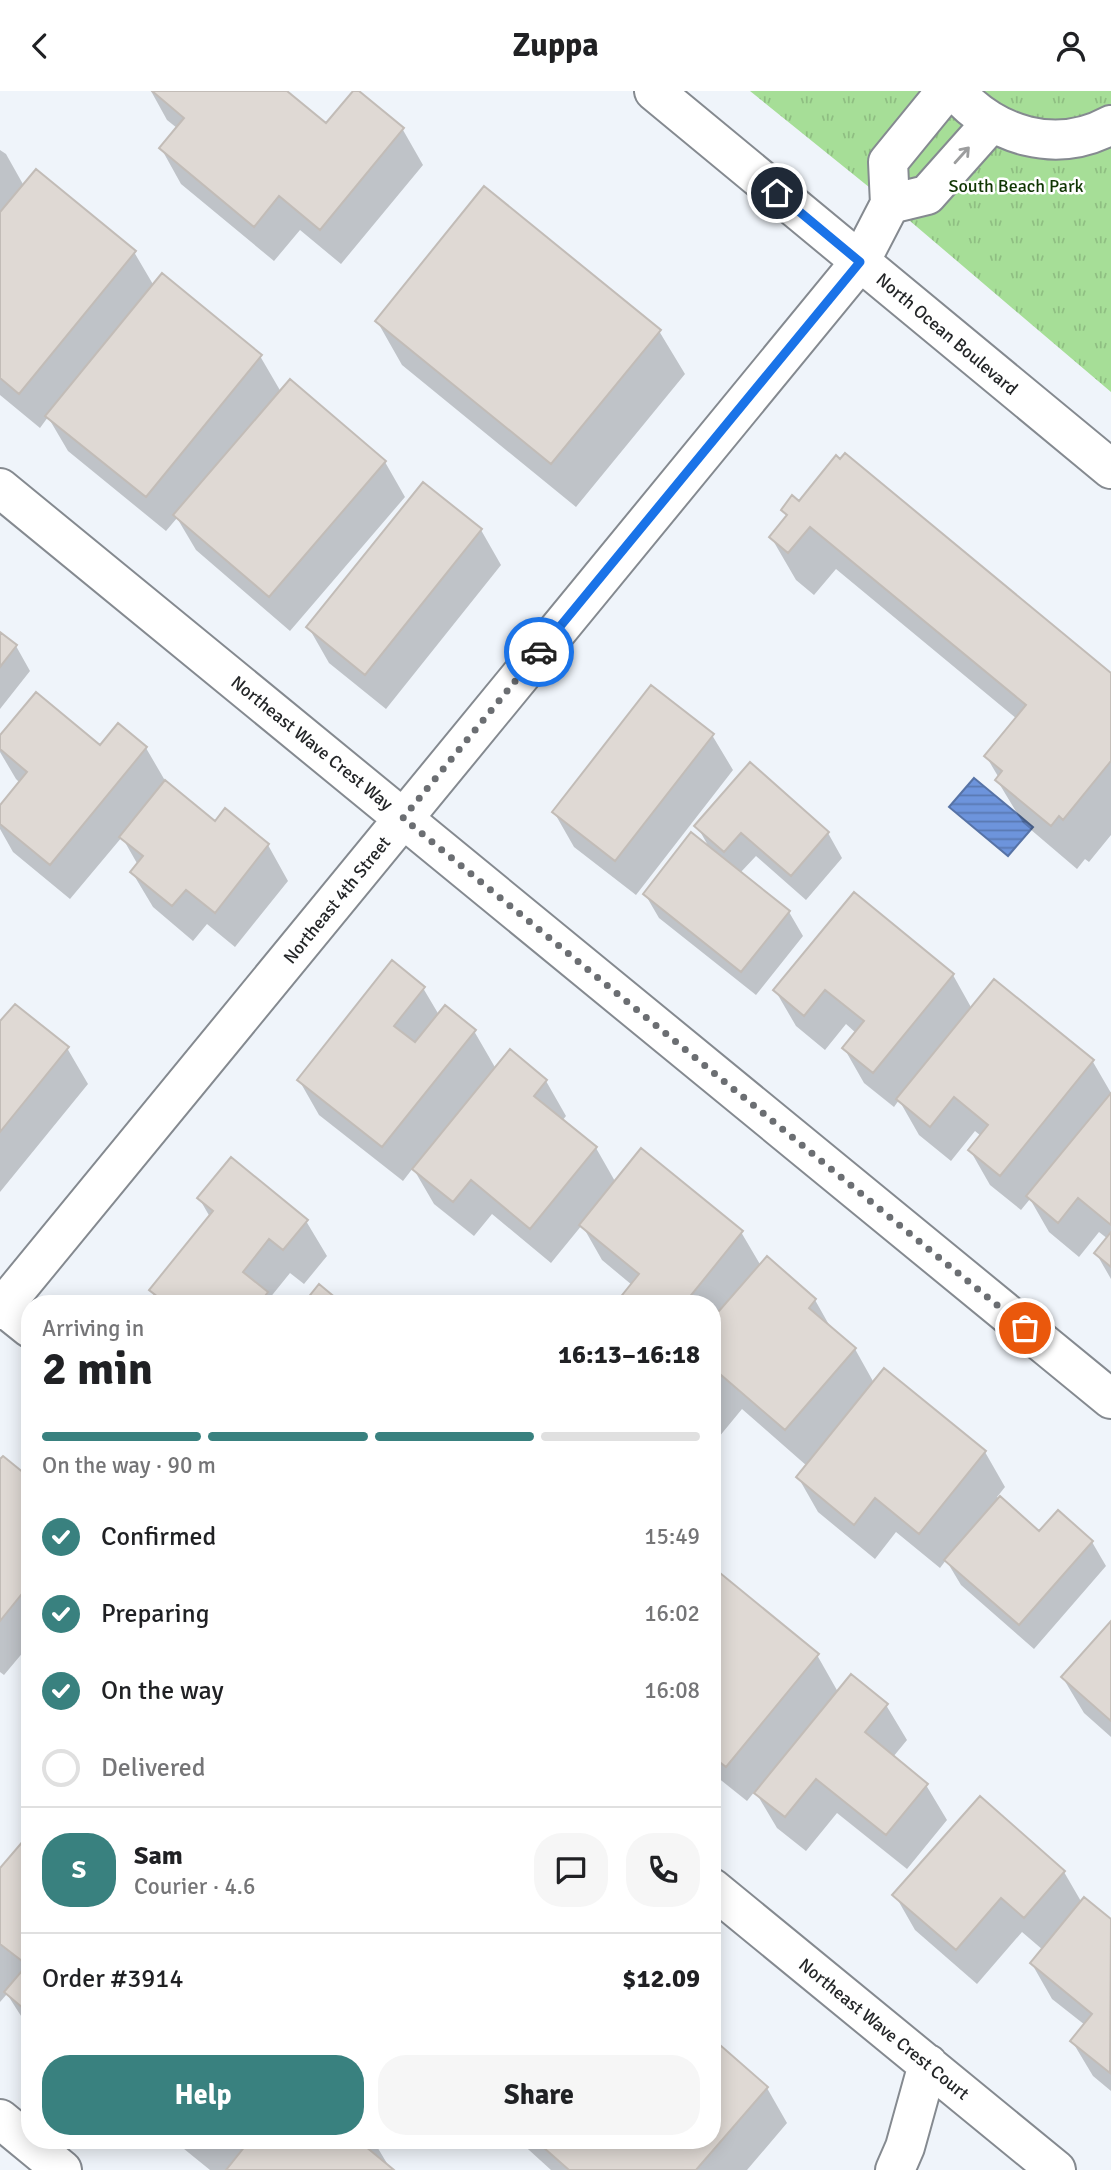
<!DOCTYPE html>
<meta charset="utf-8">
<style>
:root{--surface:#fff;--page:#f6f6f6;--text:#202124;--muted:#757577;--line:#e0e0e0;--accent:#39817f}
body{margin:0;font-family:Signika,sans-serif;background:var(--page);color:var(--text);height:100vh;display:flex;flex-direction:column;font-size:26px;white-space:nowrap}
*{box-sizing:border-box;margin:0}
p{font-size:23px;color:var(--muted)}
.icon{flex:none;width:38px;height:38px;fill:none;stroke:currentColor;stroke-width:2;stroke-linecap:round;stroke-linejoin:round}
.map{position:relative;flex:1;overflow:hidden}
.panel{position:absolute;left:21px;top:1204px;width:700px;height:854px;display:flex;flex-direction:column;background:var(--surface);border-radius:28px;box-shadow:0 4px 18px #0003}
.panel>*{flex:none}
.pin{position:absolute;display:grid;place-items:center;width:60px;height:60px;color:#fff;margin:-30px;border:4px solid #fff;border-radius:50%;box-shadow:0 2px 7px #0007}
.courier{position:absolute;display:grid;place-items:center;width:70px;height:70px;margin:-35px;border:5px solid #1a73e8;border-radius:50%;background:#fff;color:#222;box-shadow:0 2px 9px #0007}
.headline em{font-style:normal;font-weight:700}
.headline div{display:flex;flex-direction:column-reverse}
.headline{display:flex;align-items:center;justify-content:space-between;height:119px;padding:0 21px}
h1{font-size:46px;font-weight:700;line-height:52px}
.bar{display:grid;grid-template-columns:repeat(4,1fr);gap:10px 7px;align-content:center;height:84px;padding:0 21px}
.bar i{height:9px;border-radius:5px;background:var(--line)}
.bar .active{background:var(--accent)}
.bar p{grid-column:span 4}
.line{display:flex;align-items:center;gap:18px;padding:0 21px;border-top:2px solid var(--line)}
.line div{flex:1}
.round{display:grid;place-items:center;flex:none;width:74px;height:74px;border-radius:28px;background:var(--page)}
ol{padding:0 21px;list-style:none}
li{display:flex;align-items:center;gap:21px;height:77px}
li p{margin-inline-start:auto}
li .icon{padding:7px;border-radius:50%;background:var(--accent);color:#fff;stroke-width:4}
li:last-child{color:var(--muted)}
li i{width:38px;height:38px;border:4px solid var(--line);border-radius:50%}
.button{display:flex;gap:14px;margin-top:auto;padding:14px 21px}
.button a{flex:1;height:80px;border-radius:28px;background:var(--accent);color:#fff;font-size:28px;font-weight:700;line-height:80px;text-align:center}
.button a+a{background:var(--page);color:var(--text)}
header{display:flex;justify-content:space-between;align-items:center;height:91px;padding:0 21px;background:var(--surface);font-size:32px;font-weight:700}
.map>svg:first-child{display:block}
.park{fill:url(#park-tufts)}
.water{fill:url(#water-rules);stroke:#5773a6;stroke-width:2}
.shadow{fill:#0003}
.building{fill:#dfd9d4;stroke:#c2bcb7;stroke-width:2}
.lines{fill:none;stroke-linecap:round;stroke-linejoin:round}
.minor-casing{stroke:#858a90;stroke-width:42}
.major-casing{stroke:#858a90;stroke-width:42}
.minor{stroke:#fff;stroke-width:38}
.major{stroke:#fff;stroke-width:38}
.oneway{stroke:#9c9d9e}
.done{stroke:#6b6e72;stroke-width:7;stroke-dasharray:0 12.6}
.route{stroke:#1a73e8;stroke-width:9}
.labels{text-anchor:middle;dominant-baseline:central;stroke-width:5;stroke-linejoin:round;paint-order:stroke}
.park-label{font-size:18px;fill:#103603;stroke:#fff}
.street-label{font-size:18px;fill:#242628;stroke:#fff}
</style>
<header><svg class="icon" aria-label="back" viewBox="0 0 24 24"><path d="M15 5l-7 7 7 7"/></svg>Zuppa<svg class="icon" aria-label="person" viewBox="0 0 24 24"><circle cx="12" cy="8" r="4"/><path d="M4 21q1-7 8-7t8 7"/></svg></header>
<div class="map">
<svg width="1111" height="2079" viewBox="0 0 1111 2079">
<defs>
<pattern id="park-tufts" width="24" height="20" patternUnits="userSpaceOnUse" patternTransform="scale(1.75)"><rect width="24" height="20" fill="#a6de97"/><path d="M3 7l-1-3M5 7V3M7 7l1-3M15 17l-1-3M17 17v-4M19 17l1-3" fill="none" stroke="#8fbe82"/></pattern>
<pattern id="water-rules" width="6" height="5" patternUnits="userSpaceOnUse" patternTransform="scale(1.75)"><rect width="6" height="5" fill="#6d94dc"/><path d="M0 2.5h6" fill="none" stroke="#5979b2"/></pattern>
</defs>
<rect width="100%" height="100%" fill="#eff4fa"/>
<path class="park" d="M 750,0 L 1111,0 L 1111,301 L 890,113 Z"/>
<path class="water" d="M 974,687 L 1033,736 L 1008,765 L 949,716 Z"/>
<path class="shadow" d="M 151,0 L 284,0 L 326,35 L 356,0 L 403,39 L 423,74 L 341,173 L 300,139 L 274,170 L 181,93 L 161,57 L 177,37 L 167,29 Z
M 0,59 L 6,63 L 24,95 L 134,161 L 154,195 L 260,265 L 281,301 L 385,371 L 405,406 L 290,540 L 196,459 L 177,427 L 166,440 L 68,360 L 48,326 L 40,337 L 0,304 Z
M 377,230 L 659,240 L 685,283 L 576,416 L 402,274 Z
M 783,419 L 1111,585 L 1111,744 L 1089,771 L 1085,768 L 1077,778 L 1023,732 L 997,689 L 999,687 L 986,665 L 1017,628 L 836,478 L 814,504 L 796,489 L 771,446 L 787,426 Z
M 481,439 L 501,474 L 386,618 L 329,572 L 309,537 Z
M 0,543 L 16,555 L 30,580 L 0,618 Z
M 712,644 L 733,679 L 636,804 L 574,756 L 554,721 Z
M 0,647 L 100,656 L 146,657 L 167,693 L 216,732 L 268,754 L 288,790 L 235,856 L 207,833 L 193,850 L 153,816 L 132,781 L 138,774 L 122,746 L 70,808 L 13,761 L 0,738 L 0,717 L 20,692 L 16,688 L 0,661 Z
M 750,674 L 828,742 L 842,767 L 806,809 L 756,765 L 740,782 L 789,821 L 803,845 L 756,904 L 659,827 L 645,803 L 710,758 L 697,735 Z
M 953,884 L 972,918 L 1093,971 L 1111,1002 L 1111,1188 L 1096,1162 L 1108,1148 L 1099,1141 L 1079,1166 L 1049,1141 L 1030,1108 L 1021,1119 L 990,1094 L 970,1059 L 981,1045 L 975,1040 L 951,1070 L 919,1044 L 899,1009 L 894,1016 L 864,992 L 844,957 L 856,942 L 846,933 L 825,959 L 796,935 L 775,899 Z
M 423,897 L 439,924 L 474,940 L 496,978 L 546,990 L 566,1025 L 562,1030 L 596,1057 L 616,1092 L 741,1141 L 761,1175 L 815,1209 L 832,1239 L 855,1258 L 874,1292 L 985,1361 L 1005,1396 L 997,1406 L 1039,1442 L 1092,1451 L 1106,1475 L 1034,1558 L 961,1494 L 946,1469 L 940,1477 L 896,1441 L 875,1468 L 818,1421 L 798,1386 L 807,1375 L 742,1318 L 714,1352 L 712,1351 L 712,1213 L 617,1213 L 632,1194 L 602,1169 L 582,1134 L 551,1172 L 492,1123 L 474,1145 L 434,1113 L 413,1077 L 403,1090 L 319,1024 L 299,989 Z
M 0,933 L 67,957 L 88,993 L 0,1101 Z
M 199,1107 L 306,1130 L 327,1165 L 304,1193 L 290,1182 L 269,1208 L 272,1213 L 159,1213 L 151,1199 L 210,1126 Z
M 0,1371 L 30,1389 L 30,1553 L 4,1584 L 0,1581 Z
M 712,1494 L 817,1564 L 838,1601 L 886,1614 L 907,1649 L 893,1666 L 926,1694 L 947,1729 L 907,1778 L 837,1722 L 806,1760 L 777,1737 L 755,1700 L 747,1710 L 712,1682 Z
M 1111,1532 L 1111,1646 L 1084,1622 L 1063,1587 Z
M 30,1745 L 30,1939 L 7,1903 L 0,1911 L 0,1780 Z
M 1064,1781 L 1082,1812 L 1084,1809 L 1111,1830 L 1111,2000 L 1093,1985 L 1072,1950 L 1085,1934 L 1052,1908 L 1032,1873 L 1043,1859 L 1022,1841 L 977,1893 L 915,1839 L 895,1804 Z
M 767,1997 L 787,2032 L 747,2079 L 551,2079 L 518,2049 L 712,2049 Z
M 173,2049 L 373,2049 L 391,2079 L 210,2079 Z"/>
<path class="building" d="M 152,0 L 287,0 L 326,32 L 353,0 L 359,0 L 404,37 L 320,139 L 279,105 L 254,136 L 159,57 L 184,27 Z
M 36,78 L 136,160 L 19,303 L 0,287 L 0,121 Z
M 484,95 L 661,239 L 551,373 L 375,230 Z
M 162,182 L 262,264 L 146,406 L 45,325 Z
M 290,288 L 386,370 L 269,506 L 173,424 Z
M 845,362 L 1111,582 L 1111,670 L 1063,729 L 1059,725 L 1051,735 L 995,689 L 1002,680 L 984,665 L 1026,614 L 810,436 L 788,462 L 769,446 L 787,424 L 781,419 L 792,404 L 799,410 L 836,364 L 840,368 Z
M 423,391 L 482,438 L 365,584 L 306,536 Z
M 0,541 L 17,554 L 0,576 Z
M 651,594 L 714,643 L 615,770 L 552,721 Z
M 36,601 L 100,654 L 118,632 L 147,656 L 50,774 L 0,733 L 0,714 L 27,681 L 0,658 L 0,644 Z
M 750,671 L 829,741 L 791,785 L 741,742 L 724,761 L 694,735 Z
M 165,689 L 215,730 L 225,717 L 269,753 L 215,822 L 186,799 L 172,815 L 130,781 L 143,765 L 119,746 Z
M 691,741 L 790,820 L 741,881 L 643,803 Z
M 854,801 L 954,883 L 873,982 L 842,957 L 864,930 L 825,899 L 804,925 L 773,899 Z
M 392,869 L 425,896 L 394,935 L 415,951 L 445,914 L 476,939 L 382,1056 L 297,989 Z
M 994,888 L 1094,969 L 1000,1085 L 968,1059 L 988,1034 L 954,1006 L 930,1036 L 896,1008 Z
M 15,913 L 69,956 L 0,1041 L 0,930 Z
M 510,958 L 547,989 L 534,1005 L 597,1056 L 530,1138 L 471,1089 L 453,1111 L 412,1078 Z
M 1111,1002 L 1111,1134 L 1078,1107 L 1058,1132 L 1026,1105 Z
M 641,1057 L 743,1140 L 684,1213 L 615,1213 L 639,1183 L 579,1134 Z
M 231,1066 L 308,1129 L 283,1159 L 269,1148 L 243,1181 L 268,1201 L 259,1213 L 167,1213 L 149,1199 L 213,1120 L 197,1107 Z
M 1111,1141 L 1111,1176 L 1094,1162 Z
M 767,1165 L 816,1208 L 809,1217 L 856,1257 L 785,1339 L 721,1284 L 712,1295 L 712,1228 Z
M 319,1193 L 343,1213 L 303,1213 Z
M 884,1277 L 986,1360 L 919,1443 L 875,1407 L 854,1434 L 796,1386 Z
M 3,1365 L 30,1387 L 30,1493 L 0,1530 L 0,1368 Z
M 1000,1405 L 1039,1440 L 1058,1419 L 1093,1450 L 1019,1534 L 944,1469 Z
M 720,1482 L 819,1563 L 726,1676 L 712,1665 L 712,1491 Z
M 1111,1530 L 1111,1630 L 1061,1586 Z
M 851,1583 L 888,1613 L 865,1641 L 928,1693 L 886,1744 L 816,1688 L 785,1726 L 754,1702 Z
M 980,1705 L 1065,1780 L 1024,1827 L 1001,1807 L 956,1859 L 892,1804 Z
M 30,1742 L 30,1923 L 4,1901 L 27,1874 L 0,1853 L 0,1777 Z
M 1084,1806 L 1111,1828 L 1110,1982 L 1070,1950 L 1092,1923 L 1030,1872 Z
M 712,1947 L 768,1996 L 696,2079 L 569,2079 L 535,2049 L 712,2049 Z
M 250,2049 L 369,2049 L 365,2055 L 394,2079 L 226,2079 Z"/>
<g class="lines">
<g class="minor-casing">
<path id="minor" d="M 955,0 C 995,45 1056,64 1111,34
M 890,113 L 927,104 L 991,32
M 0,397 L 1111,1308
M 0,1213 L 30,1237
M 0,1219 L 860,171 L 890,113 L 888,71 L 946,0
M 712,1797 L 1056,2079
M 0,2028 L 62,2079
M 895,2079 L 905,2056 L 928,1973"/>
</g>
<g class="major-casing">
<path id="major" d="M 654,0 L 1111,378"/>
</g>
<use href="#minor" class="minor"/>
<use href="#major" class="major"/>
</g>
<defs><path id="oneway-shaft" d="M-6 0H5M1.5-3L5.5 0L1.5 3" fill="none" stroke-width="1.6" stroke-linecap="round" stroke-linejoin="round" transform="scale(1.75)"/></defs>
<use class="oneway" href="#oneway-shaft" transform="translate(962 64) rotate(-48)"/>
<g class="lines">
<path class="done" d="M 539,561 L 403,727 L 1025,1237"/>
<path class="route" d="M 539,561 L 860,171 L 777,102"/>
</g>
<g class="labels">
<g class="park-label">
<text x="1016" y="95">South Beach Park</text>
</g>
<g class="street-label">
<text transform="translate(947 243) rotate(40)">North Ocean Boulevard</text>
<text transform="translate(312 652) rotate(39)">Northeast Wave Crest Way</text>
<text transform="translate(337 809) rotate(-51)">Northeast 4th Street</text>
<text transform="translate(884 1938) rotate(39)">Northeast Wave Crest Court</text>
</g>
</g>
</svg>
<div class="pin" style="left:1025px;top:1237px;background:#ea580c"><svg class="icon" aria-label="bag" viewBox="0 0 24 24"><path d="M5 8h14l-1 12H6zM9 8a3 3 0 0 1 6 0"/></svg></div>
<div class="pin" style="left:777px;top:102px;background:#1f2937"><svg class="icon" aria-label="home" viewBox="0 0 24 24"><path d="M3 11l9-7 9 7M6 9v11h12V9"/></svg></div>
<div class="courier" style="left:539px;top:561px"><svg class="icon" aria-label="car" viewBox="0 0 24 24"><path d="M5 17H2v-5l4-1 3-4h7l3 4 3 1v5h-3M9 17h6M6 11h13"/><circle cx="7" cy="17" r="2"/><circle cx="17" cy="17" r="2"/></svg></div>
<section class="panel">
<div class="headline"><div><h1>2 min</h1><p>Arriving in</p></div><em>16:13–16:18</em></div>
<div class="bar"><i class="active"></i><i class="active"></i><i class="active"></i><i></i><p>On the way · 90 m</p></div>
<ol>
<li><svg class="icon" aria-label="check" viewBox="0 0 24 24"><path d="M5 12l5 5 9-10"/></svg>Confirmed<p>15:49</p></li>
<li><svg class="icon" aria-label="check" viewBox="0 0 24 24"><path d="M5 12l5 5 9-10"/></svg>Preparing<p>16:02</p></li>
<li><svg class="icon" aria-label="check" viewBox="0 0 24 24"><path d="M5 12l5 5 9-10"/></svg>On the way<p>16:08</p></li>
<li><i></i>Delivered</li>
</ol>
<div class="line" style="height:126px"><b class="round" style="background:var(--accent);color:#fff">S</b><div><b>Sam</b><p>Courier · 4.6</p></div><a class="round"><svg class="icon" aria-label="chat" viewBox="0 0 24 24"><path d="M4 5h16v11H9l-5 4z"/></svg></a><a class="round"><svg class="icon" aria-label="phone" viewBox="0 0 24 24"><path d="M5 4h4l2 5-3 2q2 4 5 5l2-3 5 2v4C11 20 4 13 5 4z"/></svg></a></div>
<div class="line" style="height:91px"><div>Order #3914</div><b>$12.09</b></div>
<div class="button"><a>Help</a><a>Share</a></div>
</section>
</div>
